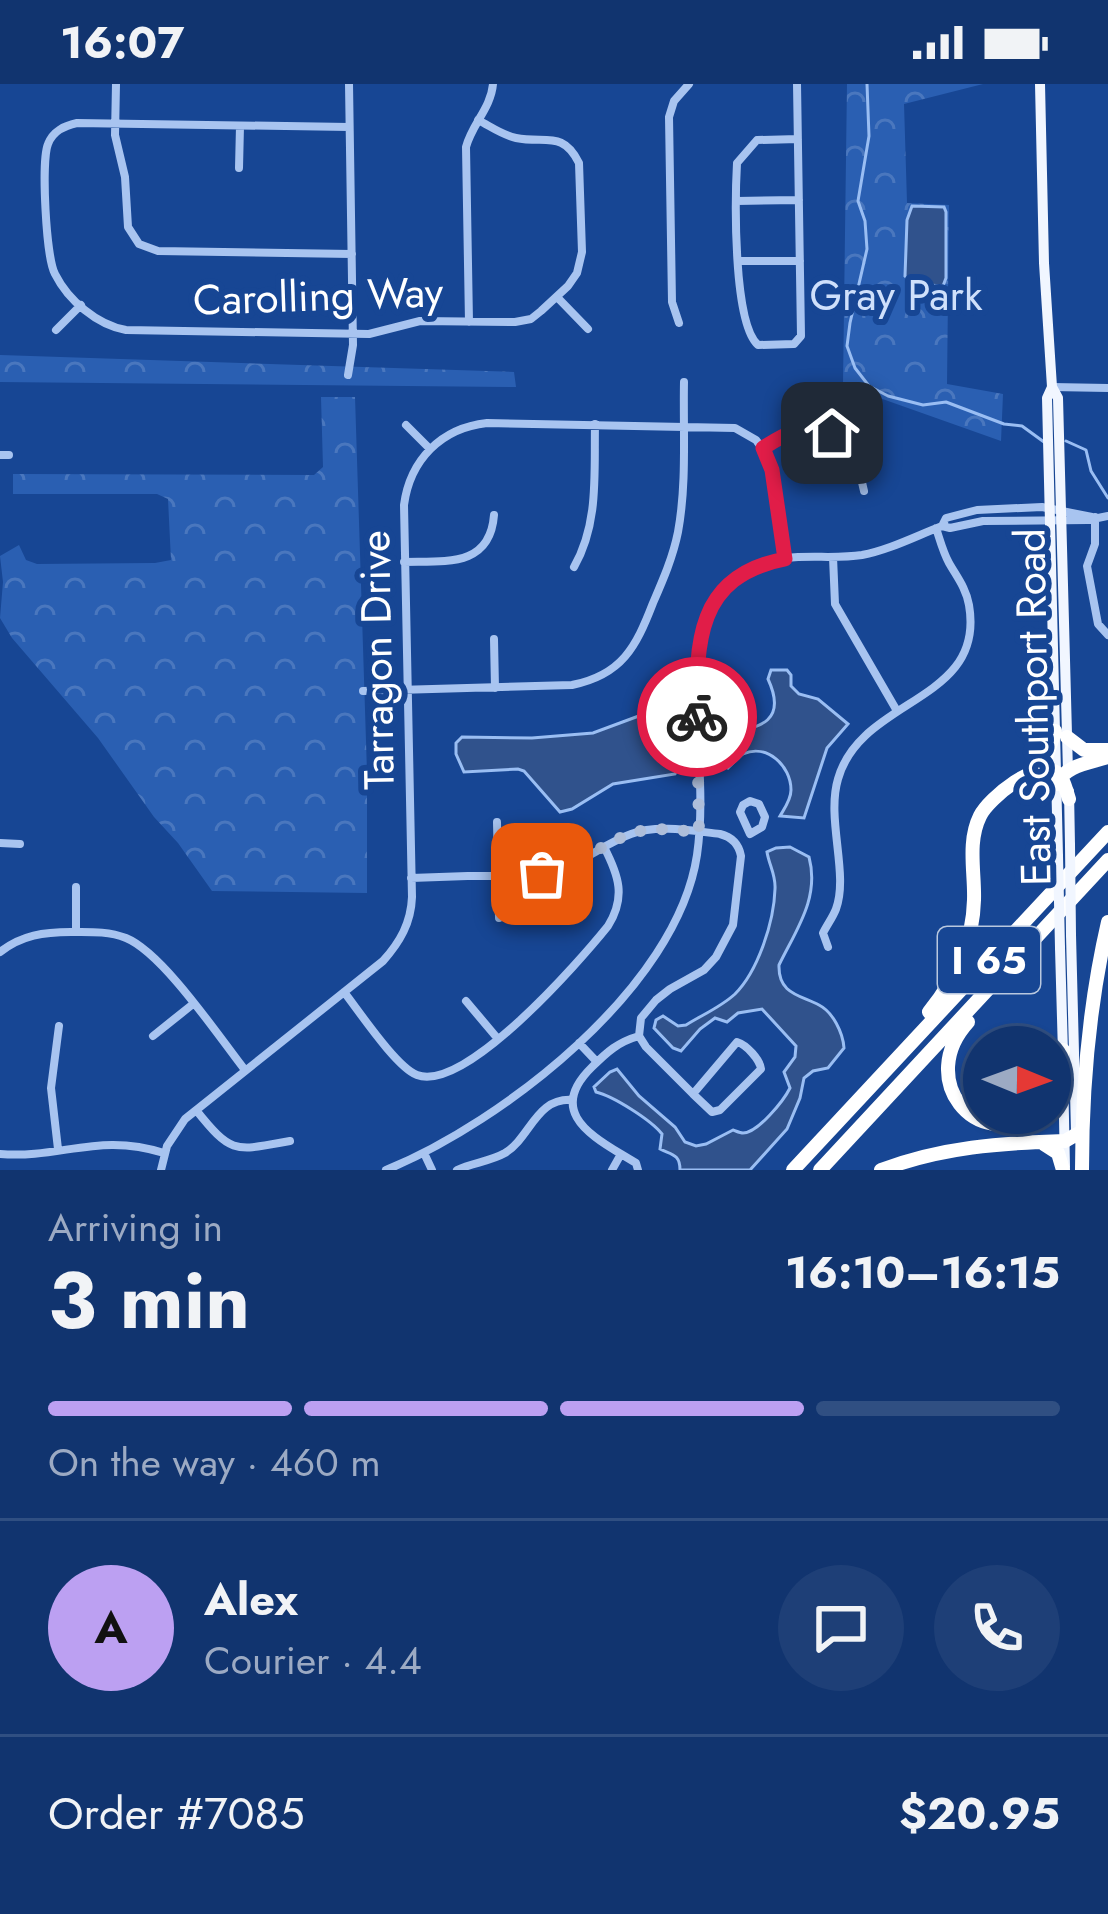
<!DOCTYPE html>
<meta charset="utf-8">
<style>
:root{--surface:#11346f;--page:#1e3f77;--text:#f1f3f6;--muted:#9caac3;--line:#304f82;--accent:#bca0f2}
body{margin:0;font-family:Jost,sans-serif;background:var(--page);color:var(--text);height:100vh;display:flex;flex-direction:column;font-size:45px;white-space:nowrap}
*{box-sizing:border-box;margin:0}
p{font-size:39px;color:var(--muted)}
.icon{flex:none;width:66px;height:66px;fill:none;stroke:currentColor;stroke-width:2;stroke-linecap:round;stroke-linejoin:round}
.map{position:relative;height:1086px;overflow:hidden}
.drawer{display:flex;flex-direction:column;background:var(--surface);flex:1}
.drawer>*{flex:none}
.needle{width:78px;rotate:91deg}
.fabs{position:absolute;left:963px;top:942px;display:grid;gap:24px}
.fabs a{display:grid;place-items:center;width:108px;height:108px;border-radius:50%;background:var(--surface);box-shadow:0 3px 9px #0004,0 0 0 3px var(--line);font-size:60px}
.pin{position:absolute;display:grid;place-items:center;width:102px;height:102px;color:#fff;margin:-51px;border-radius:24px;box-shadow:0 6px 18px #0006}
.courier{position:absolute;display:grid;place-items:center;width:120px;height:120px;margin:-60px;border:9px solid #e11d48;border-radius:50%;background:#fff;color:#222;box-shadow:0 3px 15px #0007}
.overview em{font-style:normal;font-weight:700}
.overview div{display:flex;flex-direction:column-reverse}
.overview{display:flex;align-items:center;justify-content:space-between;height:204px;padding:0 48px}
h1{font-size:78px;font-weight:700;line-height:90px}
.bar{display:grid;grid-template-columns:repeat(4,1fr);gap:18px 12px;align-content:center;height:144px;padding:0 48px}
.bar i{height:15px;border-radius:9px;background:var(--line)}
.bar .selected{background:var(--accent)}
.bar p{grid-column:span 4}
.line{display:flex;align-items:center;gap:30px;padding:0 48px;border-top:3px solid var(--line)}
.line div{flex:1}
.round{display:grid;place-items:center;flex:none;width:126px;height:126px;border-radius:63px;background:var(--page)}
.status{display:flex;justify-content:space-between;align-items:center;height:84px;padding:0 60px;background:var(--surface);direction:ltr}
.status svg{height:33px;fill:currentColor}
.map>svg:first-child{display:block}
.forest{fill:url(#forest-crowns)}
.water{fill:#30528c;stroke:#9abef3;stroke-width:3}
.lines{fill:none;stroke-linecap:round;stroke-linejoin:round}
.stream{stroke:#9abef3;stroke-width:3}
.minor{stroke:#a8c4f0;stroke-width:8}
.major{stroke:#f1f6ff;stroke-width:10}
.highway{stroke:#fff;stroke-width:14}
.major-bridge{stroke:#f1f6ff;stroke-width:10}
.done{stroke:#aebeda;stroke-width:12;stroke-dasharray:0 21.6}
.route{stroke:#e11d48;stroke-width:15}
.labels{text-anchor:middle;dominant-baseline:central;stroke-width:12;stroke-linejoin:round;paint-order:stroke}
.shield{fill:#174694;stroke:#b9c8df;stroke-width:3}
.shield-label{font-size:39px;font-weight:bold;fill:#fff}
.park-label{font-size:42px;fill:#cfe0fb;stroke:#174694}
.street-label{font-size:42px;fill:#fff;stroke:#174694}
</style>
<div class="status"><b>16:07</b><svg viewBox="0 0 49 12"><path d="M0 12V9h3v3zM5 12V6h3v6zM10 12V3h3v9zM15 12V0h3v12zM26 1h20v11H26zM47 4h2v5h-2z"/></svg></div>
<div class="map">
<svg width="1108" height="1086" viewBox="0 0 1108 1086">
<defs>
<pattern id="forest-crowns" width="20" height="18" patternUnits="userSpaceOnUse" patternTransform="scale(3)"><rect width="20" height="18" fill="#2a5fb2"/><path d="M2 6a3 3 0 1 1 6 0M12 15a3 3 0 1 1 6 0" fill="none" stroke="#4a77be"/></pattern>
</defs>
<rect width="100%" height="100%" fill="#174694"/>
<path class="forest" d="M 847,0 L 983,0 L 904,20 L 907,119 L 949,121 L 947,300 L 1003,310 L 1001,357 L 843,301 Z
M 0,271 L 514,288 L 516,303 L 0,298 Z
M 321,313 L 355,313 L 367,689 L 367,809 L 212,807 L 178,759 L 154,733 L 98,654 L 12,554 L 0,534 L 3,498 L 0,472 L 19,461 L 26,476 L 37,480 L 155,479 L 171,476 L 168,415 L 157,410 L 13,410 L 13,390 L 314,391 L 323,383 Z"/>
<path class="water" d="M 912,122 L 944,123 L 946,128 L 946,194 L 943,202 L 914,200 L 905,192 L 907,136 Z
M 771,586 L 787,586 L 791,591 L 791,602 L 799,610 L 818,615 L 848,640 L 827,664 L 804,734 L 780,732 C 784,725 791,716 791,706 C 791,682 767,659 743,670 C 740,672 730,682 728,684 L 723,680 L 726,648 C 762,645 787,636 768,595 Z
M 663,623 L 677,632 C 679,651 682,673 675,690 L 613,700 L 572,725 L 560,728 L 524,687 L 518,685 L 464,688 L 456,670 L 456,659 L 462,653 L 532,654 L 593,649 Z
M 790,763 L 809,773 C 820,814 796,846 779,881 C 778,910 800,911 819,921 C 833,928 843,949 844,964 L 828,984 L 813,987 L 804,994 L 800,1014 L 787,1045 L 750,1086 L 680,1086 C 680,1070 672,1071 660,1065 L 662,1050 C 651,1036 613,1012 596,1008 L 594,1003 L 610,988 L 617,985 L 639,1012 L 675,1043 L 685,1058 L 696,1062 L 706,1060 L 733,1046 C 736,1047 740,1049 743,1049 C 758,1049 784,1016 790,1004 L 784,988 L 795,973 L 796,962 L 762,925 L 738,929 L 727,938 L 715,934 L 700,945 L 681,967 L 673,964 L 654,944 L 656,936 L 663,932 L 678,942 L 686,941 C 702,931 721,923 735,910 C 758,887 774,838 775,805 C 776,791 769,781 767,768 L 776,764 Z"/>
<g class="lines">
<path class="stream" d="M 867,0 L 869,52 L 858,117 L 865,137 L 867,165 L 850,239 L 847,262 L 855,284 L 869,302 L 888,312 L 923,321 L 946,318 L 1004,340 L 1022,342 L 1044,358
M 1066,357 L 1086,366 L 1091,387 L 1108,414"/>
<path class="minor" d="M 116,0 L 115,51 L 125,93 L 128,143 L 139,160 L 158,167 L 352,170
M 797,0 L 801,252 L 794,260 L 758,261 C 733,239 735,115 737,79 L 757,56 L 798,55
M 349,43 L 77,39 C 64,42 53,47 48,60 C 41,77 46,174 55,190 C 68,216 97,241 126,246 L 369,250 L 420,237 L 515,238 L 531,235 L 541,227 L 568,202 L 577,189 L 582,168 L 579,79 C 563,46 545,60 516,54 C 502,51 490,42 478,36
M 239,84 L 240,42
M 737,117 L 799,116
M 738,177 L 800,177
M 557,213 L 588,245
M 469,238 L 466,63 C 472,40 491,24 493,0
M 679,239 L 672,218 L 669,33 L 674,17 L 689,0
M 56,246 L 81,221
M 348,291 L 353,261 L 349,0
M 1052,303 L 1108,304
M 406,341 L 430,365
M 763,364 C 819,327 851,342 864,407
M 0,371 L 9,371
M 1095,433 L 1095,460 L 1087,482 L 1098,540 L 1108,551
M 942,442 L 950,444 L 983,437 L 1088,436 L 1108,432
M 833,473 L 835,520 L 897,627
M 404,478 C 444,477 490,484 494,431
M 574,483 C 599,439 594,390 595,340
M 494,555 L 495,604
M 363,607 L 572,601 C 622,591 636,563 653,519 C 663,496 673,473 678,448 C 687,399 683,347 684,298
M 750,717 L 759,720 L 765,733 L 762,743 L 750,750 L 740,728 L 743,721 Z
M 497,738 L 499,834
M 0,759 L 20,760
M 411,794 L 550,789 C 580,781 603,760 631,750 C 658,740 693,747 720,750 C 732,753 739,761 741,772 L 733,841 L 716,873 L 704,886 L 670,905 L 656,916 L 641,934 L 639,952
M 76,848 L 76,803
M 828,863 L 823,849 C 827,841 833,833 836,825 C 849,790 826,735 838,695 C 861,613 986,619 969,521 C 966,504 957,493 949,479 C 943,468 940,456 936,444
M 0,868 C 22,851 44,848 71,848 C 90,848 108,847 126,854 C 163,869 219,953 245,986
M 344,908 C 359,927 396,983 417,991 C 465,1009 579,878 608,842 C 626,813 619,792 604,763
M 466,917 L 498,955
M 153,952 L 193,920
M 639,952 L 646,963 L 693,1010
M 737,958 C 747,961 760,976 761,985 L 720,1026 L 712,1028 L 693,1010 Z
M 579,959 L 597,978
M 196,1026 C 232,1071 235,1067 290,1057
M 58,1065 L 51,1004 L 59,942
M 424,1069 L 432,1086
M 0,1070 C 61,1075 99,1048 164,1069
M 621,1070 C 584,1048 550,1024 592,983 C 607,968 618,958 639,952
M 161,1086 L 167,1062 L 185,1035 L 383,877 C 400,858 411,839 412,813 L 404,421 C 410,376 441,344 487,339 L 735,344 L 756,356 L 768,372 L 785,475
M 386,1086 C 503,1038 677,904 697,771 C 707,702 691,630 698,561 C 708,517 739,480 786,474 C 811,471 837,475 862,471 C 889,466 916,452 942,442 L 946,434 L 977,426 L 1042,423 L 1092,433
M 457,1086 C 472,1079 491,1077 505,1069 C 531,1053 536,1013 573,1016
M 612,1086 L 621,1070 L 636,1079 L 638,1086"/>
<path class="major" d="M 1040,0 L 1044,179 L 1052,303 L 1047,314 L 1058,772
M 1052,303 L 1058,314 L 1068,688
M 1069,707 L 1070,761
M 1071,851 L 1076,1047
M 1060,864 L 1063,969
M 1063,987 L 1065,1083"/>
<path class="highway" d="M 1067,653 L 1084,666 L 1108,666
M 1034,690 L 1045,677 L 1055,647
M 1057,700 C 1065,681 1090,679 1108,673
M 929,928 C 955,896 973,858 974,816 C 975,789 967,758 980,732 C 989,714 1038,674 1057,689 C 1064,695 1066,706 1069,715
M 968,938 C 916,995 975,1069 1035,1029
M 1050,1013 L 1057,998 L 1063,966
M 1044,1060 L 1058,1069 L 1063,1086
M 793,1086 L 1108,748
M 820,1086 L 1108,776
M 881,1086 C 942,1063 1001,1059 1065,1057 L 1077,1050
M 1082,1086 C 1082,1002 1089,920 1108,838"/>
<path class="major-bridge" d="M 1070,761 L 1071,851
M 1058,772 L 1060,864"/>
</g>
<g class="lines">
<path class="done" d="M 542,790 C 579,784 605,755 640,747 C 659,743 680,747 699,748 L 697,633"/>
<path class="route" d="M 697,633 C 696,559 696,492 785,475 L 772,386 L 763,364 C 786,349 804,339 832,349"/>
</g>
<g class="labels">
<rect class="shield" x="938" y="843" width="102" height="66" rx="9"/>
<g class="shield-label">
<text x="989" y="876">I 65</text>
</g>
<g class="park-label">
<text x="896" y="211">Gray Park</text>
</g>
<g class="street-label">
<text transform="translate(318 212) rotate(-2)">Carolling Way</text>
<text transform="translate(377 576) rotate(-91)">Tarragon Drive</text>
<text transform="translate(1033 623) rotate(-91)">East Southport Road</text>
</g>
</g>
</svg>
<div class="fabs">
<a><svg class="needle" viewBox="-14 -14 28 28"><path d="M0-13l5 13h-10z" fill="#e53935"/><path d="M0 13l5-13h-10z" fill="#9caac3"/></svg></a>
</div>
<div class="pin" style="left:542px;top:790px;background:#ea580c"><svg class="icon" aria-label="bag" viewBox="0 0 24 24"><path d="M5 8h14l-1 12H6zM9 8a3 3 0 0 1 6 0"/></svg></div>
<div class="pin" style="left:832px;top:349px;background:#1f2937"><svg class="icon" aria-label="home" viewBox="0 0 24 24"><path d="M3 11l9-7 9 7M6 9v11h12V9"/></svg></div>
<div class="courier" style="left:697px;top:633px"><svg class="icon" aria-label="bike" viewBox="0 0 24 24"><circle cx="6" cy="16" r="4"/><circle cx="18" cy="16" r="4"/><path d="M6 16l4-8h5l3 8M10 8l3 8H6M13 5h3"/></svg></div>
</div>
<section class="drawer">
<div class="overview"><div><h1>3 min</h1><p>Arriving in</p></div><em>16:10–16:15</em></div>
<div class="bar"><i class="selected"></i><i class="selected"></i><i class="selected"></i><i></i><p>On the way · 460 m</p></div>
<div class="line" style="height:216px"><b class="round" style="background:var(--accent);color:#111">A</b><div><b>Alex</b><p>Courier · 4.4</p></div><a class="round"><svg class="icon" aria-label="chat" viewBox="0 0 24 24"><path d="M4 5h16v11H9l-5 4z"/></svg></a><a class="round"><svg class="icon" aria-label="phone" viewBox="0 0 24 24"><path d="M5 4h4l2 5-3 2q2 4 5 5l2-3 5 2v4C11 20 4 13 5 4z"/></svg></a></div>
<div class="line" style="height:156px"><div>Order #7085</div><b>$20.95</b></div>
</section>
